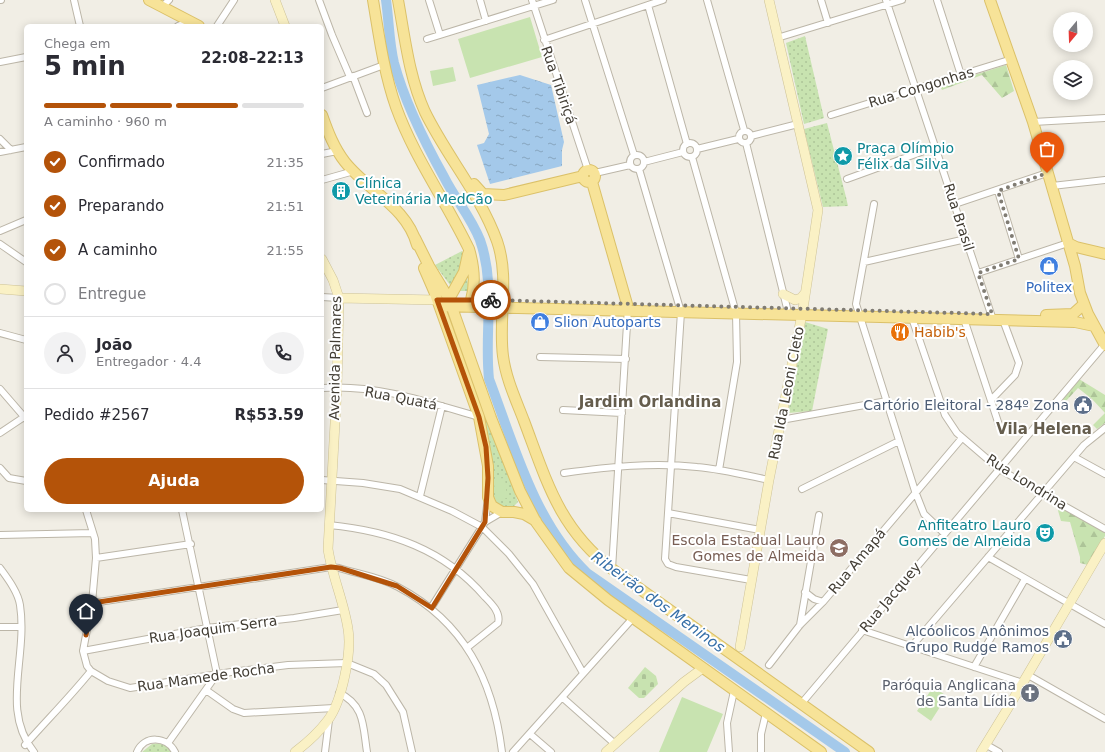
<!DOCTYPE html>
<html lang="pt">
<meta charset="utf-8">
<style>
:root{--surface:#fff;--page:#f2f2f3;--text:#2b2b33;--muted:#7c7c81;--line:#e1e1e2;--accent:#b45309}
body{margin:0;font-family:"DejaVu Sans",sans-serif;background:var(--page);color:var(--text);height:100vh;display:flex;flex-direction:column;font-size:15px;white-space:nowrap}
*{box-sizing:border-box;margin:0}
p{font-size:13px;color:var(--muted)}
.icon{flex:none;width:22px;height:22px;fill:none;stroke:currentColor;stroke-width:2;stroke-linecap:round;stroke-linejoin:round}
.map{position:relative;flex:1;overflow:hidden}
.drawer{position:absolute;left:24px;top:24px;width:300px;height:488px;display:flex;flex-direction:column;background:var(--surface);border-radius:6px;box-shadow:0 2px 10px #0003}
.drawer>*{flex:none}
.needle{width:26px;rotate:199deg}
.fabs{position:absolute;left:1053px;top:12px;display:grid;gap:8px}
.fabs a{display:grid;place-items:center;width:40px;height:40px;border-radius:50%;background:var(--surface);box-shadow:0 2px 10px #0003;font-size:20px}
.pin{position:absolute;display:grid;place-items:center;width:34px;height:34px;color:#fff;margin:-41px -17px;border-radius:50% 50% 50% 0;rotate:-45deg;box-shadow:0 0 4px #0007}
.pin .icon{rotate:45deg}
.courier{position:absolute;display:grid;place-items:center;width:40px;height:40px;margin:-20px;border:3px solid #b45309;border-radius:50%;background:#fff;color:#222;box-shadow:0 1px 5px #0007}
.summary em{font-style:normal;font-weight:700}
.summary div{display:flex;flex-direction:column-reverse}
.summary{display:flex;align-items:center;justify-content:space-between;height:68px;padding:0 20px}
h1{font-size:26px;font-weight:700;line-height:30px}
.bar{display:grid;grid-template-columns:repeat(4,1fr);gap:6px 4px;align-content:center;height:48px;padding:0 20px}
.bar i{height:5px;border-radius:3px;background:var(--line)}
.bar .on{background:var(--accent)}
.bar p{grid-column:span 4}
.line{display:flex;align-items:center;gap:10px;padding:0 20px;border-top:1px solid var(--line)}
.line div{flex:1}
.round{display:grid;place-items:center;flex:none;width:42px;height:42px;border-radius:21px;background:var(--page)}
ol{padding:0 20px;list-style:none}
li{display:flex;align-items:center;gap:12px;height:44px}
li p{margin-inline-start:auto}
li .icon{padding:4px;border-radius:50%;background:var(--accent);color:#fff;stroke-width:4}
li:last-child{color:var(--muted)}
li i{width:22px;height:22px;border:2px solid var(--line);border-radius:50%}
.cta{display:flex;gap:8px;margin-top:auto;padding:8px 20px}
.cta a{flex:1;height:46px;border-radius:24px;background:var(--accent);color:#fff;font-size:16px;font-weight:700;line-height:46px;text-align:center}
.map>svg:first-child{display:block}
.green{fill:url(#green-dots)}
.forest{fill:url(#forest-firs)}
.cemetery{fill:url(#cemetery-stones)}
.pitch{fill:#c8e3b0}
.water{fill:url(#water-ripples)}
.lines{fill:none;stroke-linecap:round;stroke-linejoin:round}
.river{stroke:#a4c9ea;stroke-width:10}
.street-casing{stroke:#bcb6a8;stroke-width:8}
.secondary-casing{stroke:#cec397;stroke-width:10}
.primary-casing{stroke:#dbc169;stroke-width:12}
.street{stroke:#fff;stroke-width:6}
.secondary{stroke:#faf1c5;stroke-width:9}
.primary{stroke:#f7e398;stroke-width:10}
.done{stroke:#807c73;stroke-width:4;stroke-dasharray:0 7.2}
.route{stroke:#b45309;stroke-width:5}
.labels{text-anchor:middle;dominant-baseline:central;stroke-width:4;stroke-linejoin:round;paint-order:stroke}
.street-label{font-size:14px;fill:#433e35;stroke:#fff}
.culture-label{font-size:14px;fill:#0d838f;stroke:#fff;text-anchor:start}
.shop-label{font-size:14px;fill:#366cbe;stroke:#fff}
.food-label{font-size:14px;fill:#c56008;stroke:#fff;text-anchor:start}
.service-label{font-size:14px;fill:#4e5e75;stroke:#fff;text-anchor:end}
.education-label{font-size:14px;fill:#785e54;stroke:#fff;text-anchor:end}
.worship-label{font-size:14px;fill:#5b616d;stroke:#fff;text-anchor:end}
.neighbourhood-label{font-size:15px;font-weight:bold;fill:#655d4d;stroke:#fff}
.water-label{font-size:15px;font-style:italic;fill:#366fa7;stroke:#fff}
</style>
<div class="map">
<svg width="1105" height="752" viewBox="0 0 1105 752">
<defs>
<pattern id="green-dots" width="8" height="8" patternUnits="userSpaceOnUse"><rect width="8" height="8" fill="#c8e3b0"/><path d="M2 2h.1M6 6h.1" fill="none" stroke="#adc498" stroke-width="1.8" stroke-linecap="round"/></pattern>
<pattern id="forest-firs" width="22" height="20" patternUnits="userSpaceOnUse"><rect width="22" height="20" fill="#c8e3b0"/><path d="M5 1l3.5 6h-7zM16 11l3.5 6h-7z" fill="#adc498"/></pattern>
<pattern id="cemetery-stones" width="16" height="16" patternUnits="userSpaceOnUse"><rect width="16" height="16" fill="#c8e3b0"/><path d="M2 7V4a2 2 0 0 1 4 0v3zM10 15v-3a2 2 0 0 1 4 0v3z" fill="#adc498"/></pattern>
<pattern id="water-ripples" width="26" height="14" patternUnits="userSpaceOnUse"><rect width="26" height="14" fill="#a4c9ea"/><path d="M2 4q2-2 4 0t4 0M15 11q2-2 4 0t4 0" fill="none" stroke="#87a5be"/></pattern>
</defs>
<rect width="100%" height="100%" fill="#f1eee5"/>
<path class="green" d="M 805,36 L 824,118 L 804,124 L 786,43 Z
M 827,123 L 846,197 L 848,206 L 823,207 L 804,129 Z
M 462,251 C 467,261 457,277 450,285 L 435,265 Z
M 467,277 L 469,291 L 459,291 Z
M 446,306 L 518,502 L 512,508 L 502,509 L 491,501 L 492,464 L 444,309 Z
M 805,322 L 828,329 L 812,411 L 788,413 Z
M 159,743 L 166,745 L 173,752 L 142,752 L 152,744 Z"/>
<path class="forest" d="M 1006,65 L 1014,91 L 1002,98 L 982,75 L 942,90 L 940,86 Z
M 1079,379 L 1105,395 L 1105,413 L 1092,399 L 1078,388 L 1066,401 L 1062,399 Z
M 1105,413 L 1105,423 L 1097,429 L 1093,425 Z
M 1060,505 L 1105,531 L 1105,536 L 1088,565 L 1080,563 L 1080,557 L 1070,522 L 1061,521 L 1057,507 Z"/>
<path class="cemetery" d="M 645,667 L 656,676 L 658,684 L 644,698 L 639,698 L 628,688 Z"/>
<path class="pitch" d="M 530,17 L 542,57 L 470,78 L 458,39 Z
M 453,67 L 456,81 L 433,86 L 430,71 Z
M 505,478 L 507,498 L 497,500 L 493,479 Z
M 933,687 L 947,696 L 931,721 L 917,711 Z
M 682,697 L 723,714 L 707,752 L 659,752 Z"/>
<path class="water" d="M 520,75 L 551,85 L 564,142 L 562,150 L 562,166 L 490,184 L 477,145 L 484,143 L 489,134 L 477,85 Z"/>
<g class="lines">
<path class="river" d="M 386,0 C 389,21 389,43 394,63 C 405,103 424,141 444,177 C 455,199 471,217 480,240 C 496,285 484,333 489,379 C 514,445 534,522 587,573 L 845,752"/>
<g class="street-casing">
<path id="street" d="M 0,0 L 1,0
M 74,0 L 80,26
M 319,0 L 332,35 L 350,77
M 429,0 L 440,35
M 480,0 L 486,21
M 532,0 L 588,170
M 585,0 L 634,155
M 707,0 L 744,130
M 821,0 L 828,23
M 886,0 L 993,320
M 937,0 L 961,75
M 648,5 L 687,144
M 162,7 L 169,0
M 178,26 L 190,21
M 217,26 L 234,0
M 777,38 L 902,0
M 427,39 L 553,0
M 544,40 L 663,0
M 0,62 L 26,57
M 353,76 L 367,113
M 322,88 L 384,65
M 831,115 L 1012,59
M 1033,122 L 1105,118
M739 137a6 6 0 1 1 12 0a6 6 0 1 1-12 0Z
M 751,136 L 798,124
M 0,139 L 11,150
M 746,143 L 787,308
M683 150a7 7 0 1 1 14 0a7 7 0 1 1-14 0Z
M 697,149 L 738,139
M 0,152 L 26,147
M 322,154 L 337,151
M630 162a7 7 0 1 1 14 0a7 7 0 1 1-14 0Z
M 692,157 L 736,313 L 737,362 L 719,470
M 644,162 L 683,152
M 639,169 L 681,312 L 665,559 L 668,564 L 676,567 L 751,580
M 595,173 L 630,165
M 847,179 L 935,147
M 322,180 L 354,171
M 1052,186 L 1105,180
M 998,191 L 1019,259
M 874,204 L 856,304 L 915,491 L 924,514 L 944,533
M 955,204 L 1047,173
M 0,231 L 26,220
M 0,244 L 26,262
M 864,262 L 966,239
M 978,273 L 1068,243
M 322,297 L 339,298
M 912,318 L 945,415 L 957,433 L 999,469 L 1105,529
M 964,319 L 999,425
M 0,333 L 26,340
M 540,357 L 626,359
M 322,388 C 376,384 428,402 479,417
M 0,389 L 26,419
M 991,400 L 1015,375 L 1019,363 L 1003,320
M 563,410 L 622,413
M 781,420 L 887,401
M 0,433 L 24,417
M 1074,457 L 1105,474
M 0,468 L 9,478 L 26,481
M 564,473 C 608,467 653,462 697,467 C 721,469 745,475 769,480
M 322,480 L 363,483 L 400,489 L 452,511 L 482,527 L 509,554 L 533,584 L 583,673
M 802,489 L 899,441
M 420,496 L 442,406
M 86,510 L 95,539 L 96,558 L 92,603 L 83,651 L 87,666 L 91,671 L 108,681 L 130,688 L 231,672 L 288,665 L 347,663 L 374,674 L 386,685 L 403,712 L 412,752
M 668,513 L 760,530
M 485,522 L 488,498
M 329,525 C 390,531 444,549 485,597 C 492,604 501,613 498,623 L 468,647
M 0,535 L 93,533
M 988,557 L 1105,624
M 96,558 L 191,544
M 0,568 C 8,579 18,592 20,605 C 28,658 0,710 34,752
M 612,569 L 628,308
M 805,592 L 814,599 L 823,602
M 92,603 L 331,567 L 339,568 C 358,574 380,577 398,587 C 464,622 493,679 502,752
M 431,608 L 485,522 L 502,512
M 800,625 L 819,515
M 0,627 L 21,627
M 862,630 L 1023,683
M 912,646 L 1084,445 L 1105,428
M 83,651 L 207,628 L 294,618 L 343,610
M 769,665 L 800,625 L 823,602 L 962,438
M 974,667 L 1025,579
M 1028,675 L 1105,719
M 206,690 L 233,709 L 244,713 L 334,708
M 339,693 C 365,705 363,727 367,752
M 563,698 L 615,744
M 801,704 L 1105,344
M 530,734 L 551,752
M 168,743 L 217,674 L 182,510
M 985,744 L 999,752
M 25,745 C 47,720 70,697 91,671
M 137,752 C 144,735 167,736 175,752
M 325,752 L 329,720
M 513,752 L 633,618
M 729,752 L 727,723 L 734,691
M 761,752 L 761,734 L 766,713"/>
</g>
<g class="secondary-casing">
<path id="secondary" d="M 275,0 L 285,26
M 0,289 L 26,291
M 783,294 L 795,300 L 801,298 L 805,293
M 339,298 L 437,300
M 740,647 L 769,480 L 803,309 L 818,210 L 769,0
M 295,752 C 307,743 319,732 328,720 C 342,701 352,652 348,629 C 344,602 332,576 328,549 L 337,387 L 339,298 L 333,280 L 322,259
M 606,752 L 684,682 L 703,668
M 981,752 L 1008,708 L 1105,543"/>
</g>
<g class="primary-casing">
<path id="primary" d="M 149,0 L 199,26
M 373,0 C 379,36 384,73 396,107 C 414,157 446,201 469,249 C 474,266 476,283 471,300
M 398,0 C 405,38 409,77 425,112 C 447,157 480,194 497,241 C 510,278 498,318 503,356 C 506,379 516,400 524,421 C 547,482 559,528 612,569 L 869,752
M 990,0 L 1033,122 L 1075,266 L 1080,293 L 1088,314 L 1105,345
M 322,115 C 328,132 334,148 345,162 C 368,191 407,207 417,245
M583 176a6 6 0 1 1 12 0a6 6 0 1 1-12 0Z
M 592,182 L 627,304
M 474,184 L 483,194 L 504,195 L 583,176
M 415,238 L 429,266 L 449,299 L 491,418 L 520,491 L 536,522 L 569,568 L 608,600 L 821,752
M 1068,243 L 1076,247 L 1105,254
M 424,268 L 434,291 L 479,417 L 488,466 L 488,497 L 490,502 L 492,506 L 502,512 L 514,512 L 524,514 L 536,521
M 449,299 L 464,272 L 468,254
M 440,306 L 1075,322 L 1094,326
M 1046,315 L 1073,314 L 1084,304"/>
</g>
<use href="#street" class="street"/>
<use href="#secondary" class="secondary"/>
<use href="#primary" class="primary"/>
</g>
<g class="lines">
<path class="done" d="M 491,300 L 992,314 L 978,273 L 1019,259 L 998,191 L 1047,173"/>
<path class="route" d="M 86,635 L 92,603 L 331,567 L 340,568 L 397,586 L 432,608 L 485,522 L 488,478 L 486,447 L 479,417 L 437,300 L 491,300"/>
</g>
<defs>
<g id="sight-disc" transform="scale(1)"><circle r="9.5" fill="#0f9aa8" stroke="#fff"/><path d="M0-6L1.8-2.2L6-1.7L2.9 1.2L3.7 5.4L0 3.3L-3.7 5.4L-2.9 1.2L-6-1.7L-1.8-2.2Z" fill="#fff"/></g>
<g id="building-disc" transform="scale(1)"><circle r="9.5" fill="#0f9aa8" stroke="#fff"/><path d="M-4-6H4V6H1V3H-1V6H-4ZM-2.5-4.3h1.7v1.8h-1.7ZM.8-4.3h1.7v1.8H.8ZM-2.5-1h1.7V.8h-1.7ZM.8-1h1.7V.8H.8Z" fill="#fff"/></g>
<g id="shop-disc" transform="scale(1)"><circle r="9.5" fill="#3f7fe0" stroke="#fff"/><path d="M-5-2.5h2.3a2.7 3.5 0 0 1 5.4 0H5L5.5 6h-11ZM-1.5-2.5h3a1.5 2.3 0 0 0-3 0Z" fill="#fff"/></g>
<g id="restaurant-disc" transform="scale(1)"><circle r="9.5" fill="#e8710a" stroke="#fff"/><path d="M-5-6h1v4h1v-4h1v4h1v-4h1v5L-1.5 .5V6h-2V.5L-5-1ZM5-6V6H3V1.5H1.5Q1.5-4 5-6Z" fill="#fff"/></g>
<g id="civic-disc" transform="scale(1)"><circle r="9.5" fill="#5c6f8a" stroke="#fff"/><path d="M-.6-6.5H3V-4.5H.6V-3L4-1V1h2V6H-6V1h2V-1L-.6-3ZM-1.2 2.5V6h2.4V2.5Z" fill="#fff"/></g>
<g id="theatre-disc" transform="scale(1)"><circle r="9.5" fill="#0f9aa8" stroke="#fff"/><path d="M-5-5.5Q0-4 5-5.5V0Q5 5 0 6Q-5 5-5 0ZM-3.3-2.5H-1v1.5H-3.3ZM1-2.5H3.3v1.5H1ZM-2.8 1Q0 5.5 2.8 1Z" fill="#fff"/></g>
<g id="school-disc" transform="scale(1)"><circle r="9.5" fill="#8d6e63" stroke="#fff"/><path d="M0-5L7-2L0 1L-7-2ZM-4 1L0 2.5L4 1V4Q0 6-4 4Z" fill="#fff"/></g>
<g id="church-disc" transform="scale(1)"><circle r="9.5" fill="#6b7280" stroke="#fff"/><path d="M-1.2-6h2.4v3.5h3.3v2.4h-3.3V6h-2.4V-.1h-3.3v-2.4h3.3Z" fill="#fff"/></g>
</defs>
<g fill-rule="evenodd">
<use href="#sight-disc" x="843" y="156"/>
<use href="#building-disc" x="341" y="191"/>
<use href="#shop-disc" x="1049" y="266"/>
<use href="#shop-disc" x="540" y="322"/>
<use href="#restaurant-disc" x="900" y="332"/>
<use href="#civic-disc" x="1083" y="405"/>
<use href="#theatre-disc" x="1045" y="533"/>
<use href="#school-disc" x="839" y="548"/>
<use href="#civic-disc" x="1063" y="639"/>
<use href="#church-disc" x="1030" y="693"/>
</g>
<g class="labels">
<g class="street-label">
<text transform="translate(559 85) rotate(71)">Rua Tibiriçá</text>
<text transform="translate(921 87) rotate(-17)">Rua Congonhas</text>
<text transform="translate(959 217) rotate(72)">Rua Brasil</text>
<text transform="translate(335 358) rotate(-89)">Avenida Palmares</text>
<text transform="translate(786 393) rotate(-79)">Rua Ida Leoni Cleto</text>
<text transform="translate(401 398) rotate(11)">Rua Quatá</text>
<text transform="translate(1027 482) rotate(32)">Rua Londrina</text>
<text transform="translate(857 561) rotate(-50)">Rua Amapá</text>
<text transform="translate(890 597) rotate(-50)">Rua Jacquey</text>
<text transform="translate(213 629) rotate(-8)">Rua Joaquim Serra</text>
<text transform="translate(206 677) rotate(-8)">Rua Mamede Rocha</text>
</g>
<g class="culture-label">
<text x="857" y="148">Praça Olímpio<tspan x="857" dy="16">Félix da Silva</tspan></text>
<text x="355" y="183">Clínica<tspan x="355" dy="16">Veterinária MedCão</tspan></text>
<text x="1031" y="525" text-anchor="end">Anfiteatro Lauro<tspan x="1031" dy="16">Gomes de Almeida</tspan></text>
</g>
<g class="shop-label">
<text x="1049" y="287">Politex</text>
<text x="554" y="322" text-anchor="start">Slion Autoparts</text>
</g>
<g class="food-label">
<text x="914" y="332">Habib's</text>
</g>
<g class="service-label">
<text x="1069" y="405">Cartório Eleitoral - 284º Zona</text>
<text x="1049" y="631">Alcóolicos Anônimos<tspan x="1049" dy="16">Grupo Rudge Ramos</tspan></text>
</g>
<g class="education-label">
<text x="825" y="540">Escola Estadual Lauro<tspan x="825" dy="16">Gomes de Almeida</tspan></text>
</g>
<g class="worship-label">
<text x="1016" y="685">Paróquia Anglicana<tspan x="1016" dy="16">de Santa Lídia</tspan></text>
</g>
<g class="neighbourhood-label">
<text x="650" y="402">Jardim Orlandina</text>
<text x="1044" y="429">Vila Helena</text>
</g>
<g class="water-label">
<text transform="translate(658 602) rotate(36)">Ribeirão dos Meninos</text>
</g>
</g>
</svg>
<div class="fabs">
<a><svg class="needle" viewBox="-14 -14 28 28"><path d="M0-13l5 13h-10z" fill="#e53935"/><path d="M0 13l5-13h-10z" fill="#7c7c81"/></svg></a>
<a><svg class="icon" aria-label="layers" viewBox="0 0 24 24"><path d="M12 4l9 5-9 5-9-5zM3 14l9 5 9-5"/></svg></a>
</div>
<div class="pin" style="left:1047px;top:173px;background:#ea580c"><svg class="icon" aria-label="bag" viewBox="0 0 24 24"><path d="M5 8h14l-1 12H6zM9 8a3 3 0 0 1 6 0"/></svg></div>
<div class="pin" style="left:86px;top:635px;background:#1f2937"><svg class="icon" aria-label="home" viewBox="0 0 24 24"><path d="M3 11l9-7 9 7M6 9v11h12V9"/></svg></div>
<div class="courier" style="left:491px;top:300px"><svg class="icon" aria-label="bike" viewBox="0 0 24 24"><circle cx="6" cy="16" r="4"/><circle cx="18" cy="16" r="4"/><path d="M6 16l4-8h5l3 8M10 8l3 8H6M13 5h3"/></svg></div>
<section class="drawer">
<div class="summary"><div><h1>5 min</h1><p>Chega em</p></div><em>22:08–22:13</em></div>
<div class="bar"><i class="on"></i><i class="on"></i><i class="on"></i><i></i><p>A caminho · 960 m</p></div>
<ol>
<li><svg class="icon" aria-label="check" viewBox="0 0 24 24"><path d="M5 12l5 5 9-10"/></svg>Confirmado<p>21:35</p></li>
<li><svg class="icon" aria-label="check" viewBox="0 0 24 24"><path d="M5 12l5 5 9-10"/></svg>Preparando<p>21:51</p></li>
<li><svg class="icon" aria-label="check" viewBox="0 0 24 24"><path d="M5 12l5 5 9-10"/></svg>A caminho<p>21:55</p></li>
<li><i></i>Entregue</li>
</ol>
<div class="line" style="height:72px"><a class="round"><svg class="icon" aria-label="person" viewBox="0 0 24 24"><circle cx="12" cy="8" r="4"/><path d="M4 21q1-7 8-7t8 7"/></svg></a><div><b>João</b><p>Entregador · 4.4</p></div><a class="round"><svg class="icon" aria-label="phone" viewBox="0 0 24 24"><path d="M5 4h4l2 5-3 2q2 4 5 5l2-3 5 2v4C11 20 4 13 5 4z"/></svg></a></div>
<div class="line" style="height:52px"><div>Pedido #2567</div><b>R$53.59</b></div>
<div class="cta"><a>Ajuda</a></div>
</section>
</div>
